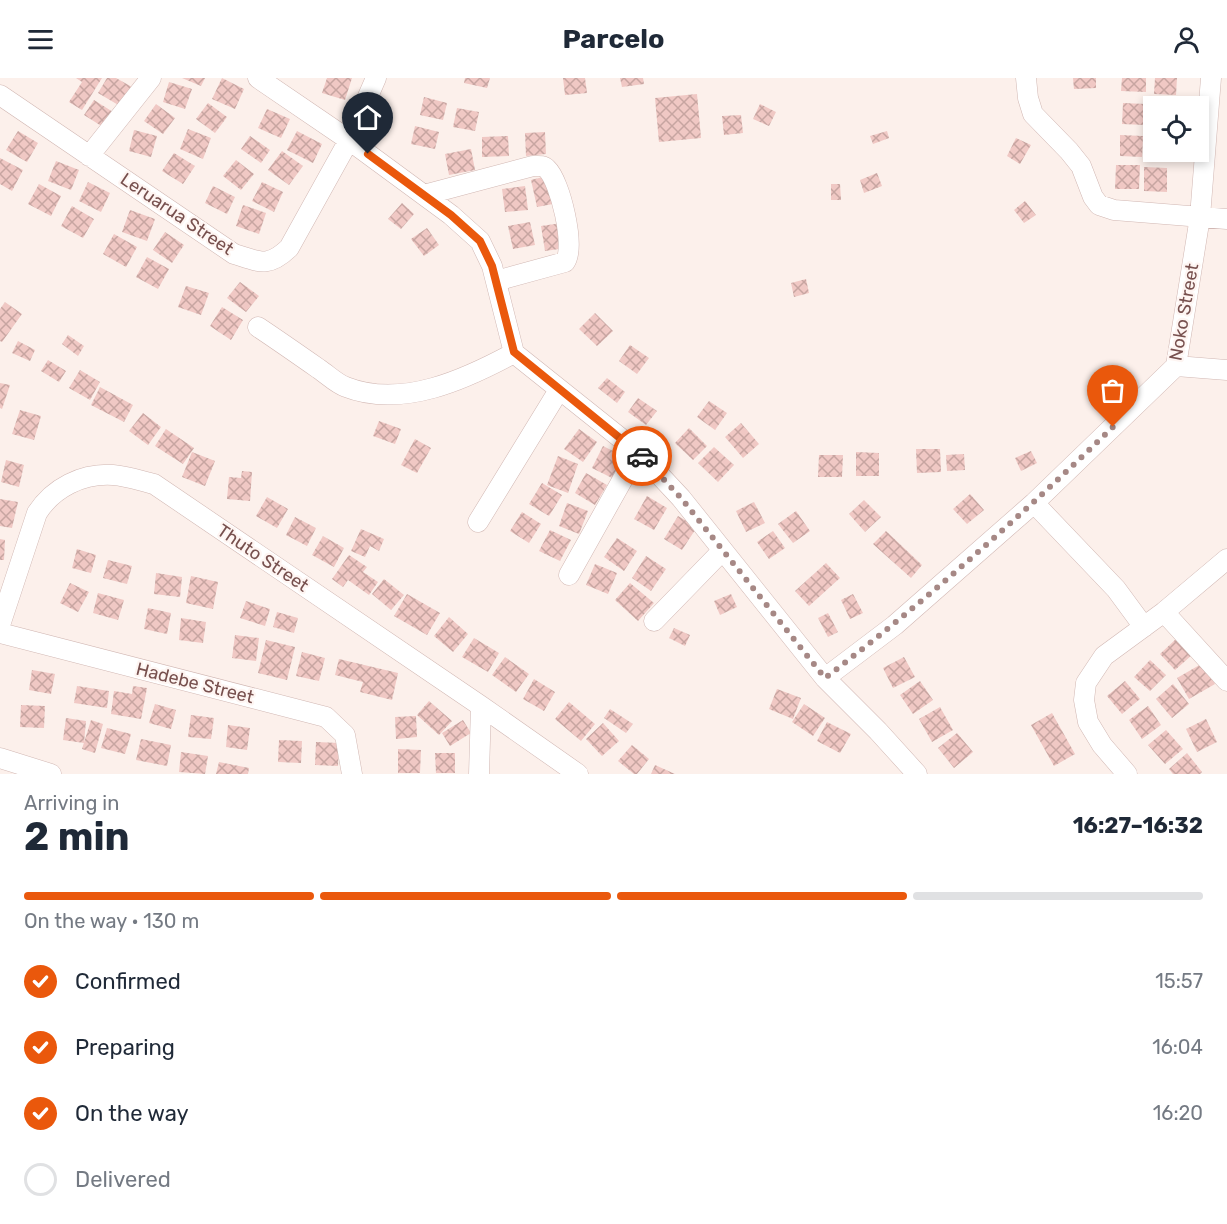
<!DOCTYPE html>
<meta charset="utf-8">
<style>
:root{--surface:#fff;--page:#f2f2f3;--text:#1f2937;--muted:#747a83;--line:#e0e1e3;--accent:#ea580c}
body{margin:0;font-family:Rubik,sans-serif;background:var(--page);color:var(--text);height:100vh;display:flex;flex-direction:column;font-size:22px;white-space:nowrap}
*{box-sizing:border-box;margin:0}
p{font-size:20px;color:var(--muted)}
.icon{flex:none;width:33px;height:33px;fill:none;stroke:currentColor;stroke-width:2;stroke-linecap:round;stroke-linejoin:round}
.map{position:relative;height:696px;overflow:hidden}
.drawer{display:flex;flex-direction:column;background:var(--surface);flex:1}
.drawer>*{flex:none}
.controls{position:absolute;left:1143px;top:18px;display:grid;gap:12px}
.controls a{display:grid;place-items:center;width:66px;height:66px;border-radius:0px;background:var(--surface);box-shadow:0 3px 9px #0003;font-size:30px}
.pin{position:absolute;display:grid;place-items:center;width:51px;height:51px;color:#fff;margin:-62px -26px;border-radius:50% 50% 50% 0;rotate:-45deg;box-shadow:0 0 6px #0007}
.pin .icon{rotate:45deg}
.courier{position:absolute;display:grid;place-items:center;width:60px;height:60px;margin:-30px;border:4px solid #ea580c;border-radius:50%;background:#fff;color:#222;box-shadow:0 2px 8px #0007}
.summary em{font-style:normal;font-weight:700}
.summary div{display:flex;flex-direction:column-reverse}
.summary{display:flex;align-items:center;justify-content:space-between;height:102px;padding:0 24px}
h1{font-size:39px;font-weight:700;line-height:45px}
.bar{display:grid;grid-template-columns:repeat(4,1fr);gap:9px 6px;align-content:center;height:72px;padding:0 24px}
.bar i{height:8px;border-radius:4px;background:var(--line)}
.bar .active{background:var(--accent)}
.bar p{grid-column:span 4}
ol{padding:0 24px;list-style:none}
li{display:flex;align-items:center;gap:18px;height:66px}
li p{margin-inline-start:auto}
li .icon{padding:6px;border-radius:50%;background:var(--accent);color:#fff;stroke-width:4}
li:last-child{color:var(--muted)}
li i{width:33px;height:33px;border:3px solid var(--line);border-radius:50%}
header{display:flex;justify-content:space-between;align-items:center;height:78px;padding:0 24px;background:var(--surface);font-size:27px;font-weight:700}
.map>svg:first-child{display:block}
.building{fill:url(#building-cross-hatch)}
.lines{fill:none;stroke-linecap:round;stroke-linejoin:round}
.street-casing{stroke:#d1b7b3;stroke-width:21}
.street{stroke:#fff;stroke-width:20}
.done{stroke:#a68885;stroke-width:6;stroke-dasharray:0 10.8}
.route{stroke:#ea580c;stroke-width:8}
.labels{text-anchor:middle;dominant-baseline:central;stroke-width:4.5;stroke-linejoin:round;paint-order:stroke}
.street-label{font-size:18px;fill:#77504e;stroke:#fef5f2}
</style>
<header><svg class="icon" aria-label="menu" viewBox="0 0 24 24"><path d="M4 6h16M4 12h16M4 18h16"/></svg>Parcelo<svg class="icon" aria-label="person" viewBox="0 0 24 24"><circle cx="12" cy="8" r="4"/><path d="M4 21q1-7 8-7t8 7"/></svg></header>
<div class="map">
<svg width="1227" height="696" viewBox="0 0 1227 696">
<defs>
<pattern id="building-cross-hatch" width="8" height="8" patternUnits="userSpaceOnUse" patternTransform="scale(1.5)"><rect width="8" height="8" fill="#f0c8c4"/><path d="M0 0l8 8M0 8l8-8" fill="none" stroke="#c7a5a1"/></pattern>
</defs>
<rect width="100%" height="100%" fill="#fcf0eb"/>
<path class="building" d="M 76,0 L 102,0 L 82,32 L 69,24 L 82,4 Z
M 107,0 L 116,0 L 132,9 L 120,28 L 98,15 Z
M 182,0 L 205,0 L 201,8 Z
M 222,0 L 244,11 L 235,31 L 212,21 Z
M 327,0 L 352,0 L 345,22 L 322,15 Z
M 465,0 L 490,0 L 487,10 L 464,5 Z
M 563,0 L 585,0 L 587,15 L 565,17 Z
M 620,0 L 643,0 L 644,6 L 622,9 Z
M 1073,0 L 1096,0 L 1096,10 L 1074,11 Z
M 1122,0 L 1146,0 L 1146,14 L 1121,13 Z
M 1155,0 L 1177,0 L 1176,17 L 1154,16 Z
M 169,4 L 192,11 L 185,31 L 163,24 Z
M 697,16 L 701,60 L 659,64 L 655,20 Z
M 424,19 L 447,25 L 443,42 L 420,37 Z
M 94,22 L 113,34 L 103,49 L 84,37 Z
M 208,25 L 227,39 L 215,55 L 196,41 Z
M 1123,25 L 1146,26 L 1145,47 L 1122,46 Z
M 156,26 L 175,40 L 163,56 L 144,43 Z
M 760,26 L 776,34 L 769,48 L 753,41 Z
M 457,30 L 479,34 L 475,53 L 453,49 Z
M 267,31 L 290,41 L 281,60 L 258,50 Z
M 741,37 L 743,55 L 724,57 L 722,38 Z
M 415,48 L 439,54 L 435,71 L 411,66 Z
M 188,51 L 211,60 L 203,81 L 180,71 Z
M 134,52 L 157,58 L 151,79 L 129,73 Z
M 18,53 L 38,65 L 27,84 L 6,72 Z
M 297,53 L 322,66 L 313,85 L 287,72 Z
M 887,53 L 889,60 L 873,66 L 870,58 Z
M 545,54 L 546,76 L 526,78 L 525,55 Z
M 1120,57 L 1143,58 L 1142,79 L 1120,78 Z
M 250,58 L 270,72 L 261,85 L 241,71 Z
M 508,58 L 509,78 L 482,79 L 482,59 Z
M 1148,59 L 1154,60 L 1154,74 L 1169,74 L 1169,82 L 1147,81 Z
M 1016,60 L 1031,67 L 1020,86 L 1007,78 Z
M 471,71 L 475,92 L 449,97 L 445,76 Z
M 282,73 L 303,88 L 289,107 L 268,92 Z
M 174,75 L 195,88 L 183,106 L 162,93 Z
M 0,80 L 23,92 L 12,113 L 0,106 Z
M 236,82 L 254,96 L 241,112 L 223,98 Z
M 56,83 L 79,92 L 71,112 L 48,103 Z
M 1116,87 L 1140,87 L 1139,111 L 1115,111 Z
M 1144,89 L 1167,90 L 1167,114 L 1144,113 Z
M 877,95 L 882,108 L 864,115 L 860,102 Z
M 551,97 L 558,125 L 537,129 L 531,102 Z
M 88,104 L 110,115 L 101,134 L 79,123 Z
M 262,104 L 283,114 L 274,134 L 252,123 Z
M 39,106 L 61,118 L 51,138 L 28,126 Z
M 831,106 L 840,106 L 841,122 L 831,122 Z
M 213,108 L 235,119 L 227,136 L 205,125 Z
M 525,108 L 528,132 L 505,134 L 502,111 Z
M 1025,123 L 1036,137 L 1024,145 L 1014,132 Z
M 402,125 L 414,136 L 401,151 L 388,141 Z
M 243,127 L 266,135 L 259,156 L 236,148 Z
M 72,128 L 94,141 L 83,160 L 61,148 Z
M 130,132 L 155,141 L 147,163 L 122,154 Z
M 530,144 L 535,167 L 513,171 L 508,148 Z
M 562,145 L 566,170 L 545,173 L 541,148 Z
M 427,150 L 439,167 L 424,178 L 411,161 Z
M 165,154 L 184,167 L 172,185 L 153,172 Z
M 114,156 L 137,169 L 126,189 L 103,176 Z
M 147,179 L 169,191 L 158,211 L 136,199 Z
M 806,201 L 809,215 L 794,219 L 791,205 Z
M 240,204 L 259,218 L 246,234 L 227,220 Z
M 186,208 L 209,215 L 201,237 L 178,229 Z
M 5,224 L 22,236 L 2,264 L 0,263 L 0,231 Z
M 222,229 L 243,242 L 231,262 L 210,248 Z
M 595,235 L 613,253 L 597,268 L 579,251 Z
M 68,257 L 84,268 L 78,278 L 62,266 Z
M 18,263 L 35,272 L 30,283 L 12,275 Z
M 630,267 L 649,280 L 637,296 L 619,283 Z
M 48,282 L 66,293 L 59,304 L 41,293 Z
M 80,292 L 100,304 L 90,322 L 69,310 Z
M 607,300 L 625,314 L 617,325 L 598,310 Z
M 0,305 L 10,307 L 2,331 L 0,330 Z
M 100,309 L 133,327 L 124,344 L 91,327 Z
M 638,320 L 657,333 L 646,347 L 628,334 Z
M 709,323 L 727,335 L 715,352 L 697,339 Z
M 20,332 L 41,338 L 34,362 L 12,356 Z
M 143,335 L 161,349 L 148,367 L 129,353 Z
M 379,343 L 401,351 L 395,366 L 373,358 Z
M 741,345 L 759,366 L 743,380 L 725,359 Z
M 689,350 L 707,368 L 693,382 L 675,365 Z
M 166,351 L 194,370 L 183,386 L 155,368 Z
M 579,351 L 597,364 L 583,384 L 564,371 Z
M 415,361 L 431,370 L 417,395 L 401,387 Z
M 603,368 L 623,378 L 612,400 L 592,390 Z
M 714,369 L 734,387 L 718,404 L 698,385 Z
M 916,371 L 940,371 L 941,394 L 917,395 Z
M 1031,373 L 1037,385 L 1021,393 L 1015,380 Z
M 192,374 L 215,383 L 205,408 L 182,399 Z
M 856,374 L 879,375 L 879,398 L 856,398 Z
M 964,376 L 965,392 L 947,393 L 946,377 Z
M 819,377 L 843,377 L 842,399 L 818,399 Z
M 558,378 L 578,386 L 568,415 L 547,407 Z
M 6,382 L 24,387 L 19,409 L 1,404 Z
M 242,393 L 252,394 L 250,423 L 227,421 L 229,399 L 241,400 Z
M 586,395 L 607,407 L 595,427 L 575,415 Z
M 542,405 L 562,417 L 549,438 L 529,426 Z
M 970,416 L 984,432 L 967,446 L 953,431 Z
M 647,418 L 667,430 L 654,452 L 634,441 Z
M 267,419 L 288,431 L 277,450 L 256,438 Z
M 0,421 L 18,424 L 12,450 L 0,448 Z
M 864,422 L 881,439 L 865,454 L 849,436 Z
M 754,424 L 765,445 L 746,454 L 736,433 Z
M 567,425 L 588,433 L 579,456 L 559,448 Z
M 796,433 L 810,453 L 793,465 L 778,446 Z
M 522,434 L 541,446 L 529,465 L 510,453 Z
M 678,438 L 697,449 L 682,472 L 664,461 Z
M 295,439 L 316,450 L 307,468 L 286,457 Z
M 361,451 L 384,461 L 379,473 L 370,468 L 365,479 L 351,473 Z
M 550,452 L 571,462 L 560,483 L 539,473 Z
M 773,453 L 785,470 L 769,481 L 757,464 Z
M 886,453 L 922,487 L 911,500 L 873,466 Z
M 323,458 L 344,470 L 334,489 L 312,477 Z
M 617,460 L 637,473 L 624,493 L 604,479 Z
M 0,461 L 5,462 L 4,482 L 0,482 Z
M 77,471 L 96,477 L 91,495 L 72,490 Z
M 349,477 L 367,489 L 363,494 L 378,504 L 369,517 L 348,502 L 343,509 L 332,501 Z
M 646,478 L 666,491 L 651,513 L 632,500 Z
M 108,482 L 132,488 L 127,506 L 103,500 Z
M 826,485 L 840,500 L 809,528 L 795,513 Z
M 595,486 L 617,495 L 608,516 L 586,507 Z
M 156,495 L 182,499 L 180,519 L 154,516 Z
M 191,498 L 218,504 L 213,531 L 186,525 Z
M 384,501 L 404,517 L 391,532 L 372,516 Z
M 70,505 L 89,514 L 78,534 L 60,525 Z
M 630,505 L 654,525 L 638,543 L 615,522 Z
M 98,515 L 124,522 L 118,542 L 93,535 Z
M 407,516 L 440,535 L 427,557 L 394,538 Z
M 731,516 L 737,529 L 720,537 L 714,523 Z
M 853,516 L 863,535 L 850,541 L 841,522 Z
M 246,523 L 270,531 L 265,548 L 240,540 Z
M 148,530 L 171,535 L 167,556 L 144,551 Z
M 277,534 L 298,540 L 294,555 L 273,549 Z
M 828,535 L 838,554 L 828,559 L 818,540 Z
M 449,539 L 468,556 L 453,574 L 434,558 Z
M 181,540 L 206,544 L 203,565 L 179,562 Z
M 674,550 L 690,557 L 685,568 L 669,560 Z
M 235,557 L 259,560 L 256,583 L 232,580 Z
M 474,560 L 499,575 L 488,594 L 462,579 Z
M 1177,560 L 1192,577 L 1175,592 L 1160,576 Z
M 266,562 L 295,569 L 287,602 L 258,595 Z
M 302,574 L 325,580 L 319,603 L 296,598 Z
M 505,579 L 529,596 L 516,614 L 492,597 Z
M 904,579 L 915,599 L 893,610 L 883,590 Z
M 339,581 L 398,595 L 392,622 L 360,614 L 363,604 L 335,597 Z
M 1150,582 L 1166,597 L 1150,613 L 1134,599 Z
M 1203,585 L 1215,606 L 1189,621 L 1177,600 Z
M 32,592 L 55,596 L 51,616 L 29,612 Z
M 534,601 L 555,614 L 544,633 L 523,621 Z
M 920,603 L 933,622 L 913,636 L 900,617 Z
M 1125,603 L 1140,621 L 1122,636 L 1107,618 Z
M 1173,606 L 1189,626 L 1172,640 L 1156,621 Z
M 77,608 L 109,613 L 107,630 L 74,625 Z
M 133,608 L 147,610 L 141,641 L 111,636 L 114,613 L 132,616 Z
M 777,611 L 801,620 L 793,641 L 769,631 Z
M 429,623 L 452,643 L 439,657 L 417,637 Z
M 569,624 L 595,646 L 581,663 L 555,641 Z
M 155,626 L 176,632 L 171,651 L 149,645 Z
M 804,626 L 825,640 L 813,658 L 792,644 Z
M 21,627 L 45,628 L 44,650 L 20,649 Z
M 1148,628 L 1161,647 L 1142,661 L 1129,642 Z
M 940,629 L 953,652 L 932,664 L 919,641 Z
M 610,631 L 633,646 L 626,655 L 604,640 Z
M 1052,635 L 1075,676 L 1054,688 L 1031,647 Z
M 191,637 L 214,640 L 211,661 L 188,659 Z
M 416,638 L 417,659 L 396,661 L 395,639 Z
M 66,640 L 86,643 L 84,665 L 63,662 Z
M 1206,641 L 1217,664 L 1197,674 L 1186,651 Z
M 91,642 L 103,646 L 95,675 L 82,671 Z
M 463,642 L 471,655 L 450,668 L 442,655 Z
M 827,644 L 851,656 L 840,675 L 817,663 Z
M 603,645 L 619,663 L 602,678 L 586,661 Z
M 228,647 L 250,650 L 247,672 L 226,669 Z
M 107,650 L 131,656 L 125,676 L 101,670 Z
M 1166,652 L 1183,671 L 1165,686 L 1148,667 Z
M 957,655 L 973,674 L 954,690 L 938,670 Z
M 141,661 L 171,667 L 167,688 L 136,682 Z
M 279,662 L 302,663 L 301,685 L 278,684 Z
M 316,664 L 339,665 L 338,688 L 315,687 Z
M 632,667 L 649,681 L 637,696 L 634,696 L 618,683 Z
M 398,671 L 421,672 L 420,695 L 398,695 Z
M 181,674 L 208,678 L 205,696 L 179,694 Z
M 435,675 L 455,675 L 455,695 L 436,695 Z
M 1187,675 L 1202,694 L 1200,696 L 1173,696 L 1169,691 Z
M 219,684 L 249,690 L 248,696 L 216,696 Z
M 655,687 L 675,696 L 651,696 Z"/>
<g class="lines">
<g class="street-casing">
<path id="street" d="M 258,0 L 349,62 L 451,137 L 480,163 L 492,188 L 514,275 L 638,374 L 681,420 L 825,600 L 878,653 L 917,696
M 1026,0 L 1028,20 L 1033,36 L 1069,73 L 1081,88 L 1093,119 L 1099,127 L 1114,132 L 1227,141
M 0,17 L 234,176 C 260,184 268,190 289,170 L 349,62 L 376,0
M 89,78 L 151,0
M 424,117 L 533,88 C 538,88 543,87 547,91 C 560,103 576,169 565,184 L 496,203
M 258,249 C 279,263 299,277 319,291 C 328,297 337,306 346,309 C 402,331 466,301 514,275
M 1176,288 L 1227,292
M 1034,425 L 1116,511 L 1144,549
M 478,444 L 559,312
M 569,497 L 638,374
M 1164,534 L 1227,603
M 654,543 L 722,473
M 0,547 L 37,435 C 53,410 82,395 113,397 C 127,398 141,403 154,406 L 481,628 L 578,696
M 0,555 L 326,639 L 345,657 L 352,696
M 825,600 L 895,547 L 1034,425 L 1176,288 L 1200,139 L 1211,0
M 0,680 L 51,696
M 479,696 L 481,628
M 1127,696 L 1102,667 L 1088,644 L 1084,622 L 1086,605 L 1104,578 L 1164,534 L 1227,481"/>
</g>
<use href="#street" class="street"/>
</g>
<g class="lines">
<path class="done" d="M 642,378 L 681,420 L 825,600 C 926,523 1021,438 1113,349"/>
<path class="route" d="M 368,76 L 451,137 L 480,163 L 492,188 L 514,274 L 642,378"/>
</g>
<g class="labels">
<g class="street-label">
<text transform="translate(177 136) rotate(34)">Leruarua Street</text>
<text transform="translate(1184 234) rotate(-80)">Noko Street</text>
<text transform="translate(263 480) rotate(34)">Thuto Street</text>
<text transform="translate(195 605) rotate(14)">Hadebe Street</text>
</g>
</g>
</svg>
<div class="controls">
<a><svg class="icon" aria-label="locate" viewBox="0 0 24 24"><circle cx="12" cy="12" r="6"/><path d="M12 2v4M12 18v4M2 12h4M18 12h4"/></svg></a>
</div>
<div class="pin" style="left:1113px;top:349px;background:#ea580c"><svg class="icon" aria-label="bag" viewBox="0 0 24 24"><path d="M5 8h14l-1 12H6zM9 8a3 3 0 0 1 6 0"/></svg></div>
<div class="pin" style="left:368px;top:76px;background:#1f2937"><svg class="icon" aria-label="home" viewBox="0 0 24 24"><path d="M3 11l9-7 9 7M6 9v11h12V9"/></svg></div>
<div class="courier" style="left:642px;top:378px"><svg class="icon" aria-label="car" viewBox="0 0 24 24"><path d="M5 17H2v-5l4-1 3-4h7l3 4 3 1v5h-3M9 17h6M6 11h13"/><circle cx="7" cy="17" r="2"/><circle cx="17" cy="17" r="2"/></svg></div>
</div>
<section class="drawer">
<div class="summary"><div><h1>2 min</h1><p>Arriving in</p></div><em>16:27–16:32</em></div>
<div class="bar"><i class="active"></i><i class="active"></i><i class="active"></i><i></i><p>On the way · 130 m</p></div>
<ol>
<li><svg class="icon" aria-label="check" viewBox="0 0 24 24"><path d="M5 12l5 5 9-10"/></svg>Confirmed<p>15:57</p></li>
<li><svg class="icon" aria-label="check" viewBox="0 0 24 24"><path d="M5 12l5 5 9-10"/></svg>Preparing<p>16:04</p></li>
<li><svg class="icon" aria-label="check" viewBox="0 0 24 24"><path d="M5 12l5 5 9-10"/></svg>On the way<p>16:20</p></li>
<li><i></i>Delivered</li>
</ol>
</section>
